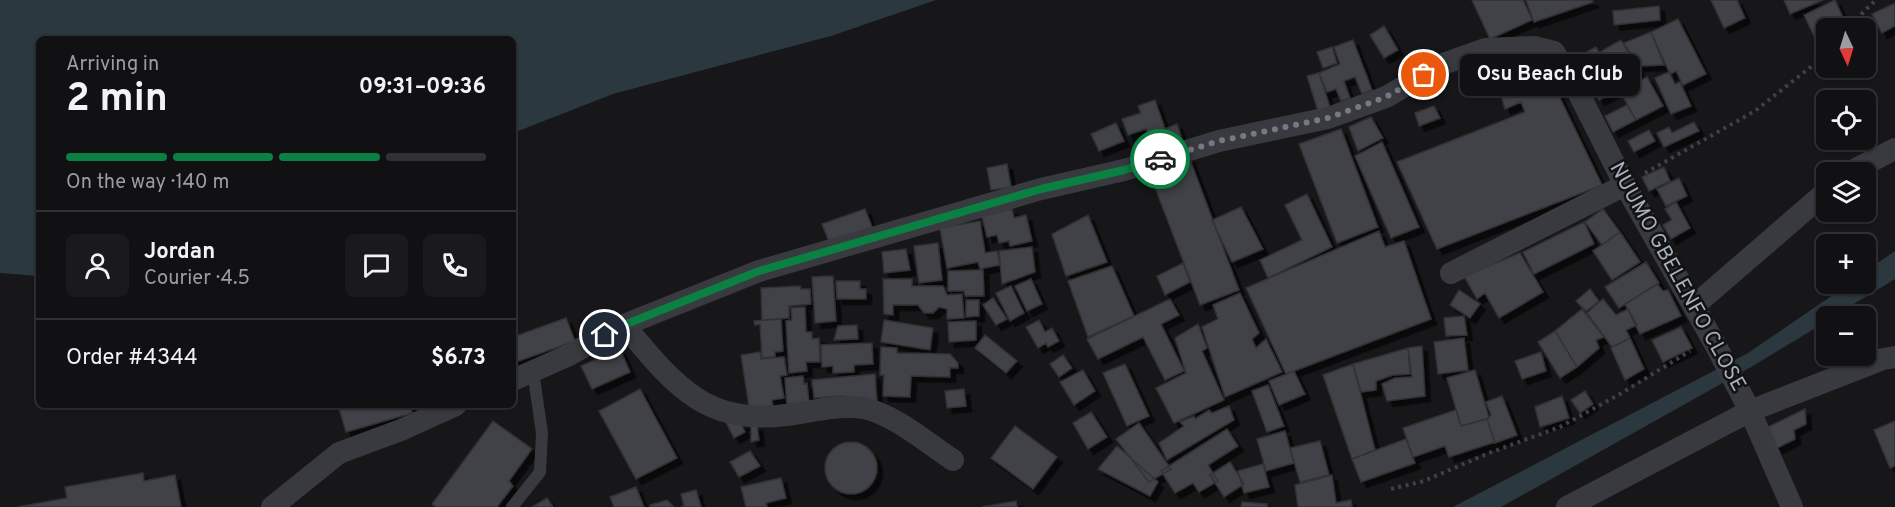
<!DOCTYPE html>
<meta charset="utf-8">
<style>
:root{--surface:#111114;--page:#1a1a1d;--text:#f1f3f6;--muted:#9c9da0;--line:#303134;--accent:#0b8043}
body{margin:0;font-family:Overpass,sans-serif;background:var(--page);color:var(--text);height:100vh;display:flex;flex-direction:column;font-size:22px;white-space:nowrap}
*{box-sizing:border-box;margin:0}
p{font-size:20px;color:var(--muted)}
.icon{flex:none;width:33px;height:33px;fill:none;stroke:currentColor;stroke-width:2;stroke-linecap:round;stroke-linejoin:round}
.map{position:relative;flex:1;overflow:hidden}
.sheet{position:absolute;left:36px;top:36px;width:480px;height:372px;display:flex;flex-direction:column;background:var(--surface);border-radius:9px;box-shadow:0 2px 4px #0004,0 0 0 2px var(--line)}
.sheet>*{flex:none}
.needle{width:39px;rotate:176deg}
.buttons{position:absolute;left:1816px;top:18px;display:grid;gap:12px}
.buttons a{display:grid;place-items:center;width:60px;height:60px;border-radius:9px;background:var(--surface);box-shadow:0 2px 4px #0004,0 0 0 2px var(--line);font-size:30px}
.pin{position:absolute;display:grid;place-items:center;width:51px;height:51px;color:#fff;margin:-26px;border:3px solid #fff;border-radius:50%;box-shadow:0 2px 6px #0007}
.courier{position:absolute;display:grid;place-items:center;width:60px;height:60px;margin:-30px;border:4px solid #0b8043;border-radius:50%;background:#fff;color:#222;box-shadow:0 2px 8px #0007}
.bubble{position:absolute;height:42px;border-radius:9px;background:var(--surface);box-shadow:0 2px 4px #0004,0 0 0 2px var(--line);font-size:20px;font-weight:700;line-height:42px;text-align:center}
.summary em{font-style:normal;font-weight:700}
.summary div{display:flex;flex-direction:column-reverse}
.summary{display:flex;align-items:center;justify-content:space-between;height:102px;padding:0 30px}
h1{font-size:39px;font-weight:700;line-height:45px}
.bar{display:grid;grid-template-columns:repeat(4,1fr);gap:9px 6px;align-content:center;height:72px;padding:0 30px}
.bar i{height:8px;border-radius:4px;background:var(--line)}
.bar .on{background:var(--accent)}
.bar p{grid-column:span 4}
.line{display:flex;align-items:center;gap:15px;padding:0 30px;border-top:2px solid var(--line)}
.line div{flex:1}
.round{display:grid;place-items:center;flex:none;width:63px;height:63px;border-radius:9px;background:var(--page)}
.map>svg:first-child{display:block}
.water{fill:#2c383f}
.building{fill:#414247;stroke:#313136;stroke-width:1.5;filter:url(#shadow)}
.lines{fill:none;stroke-linecap:round;stroke-linejoin:round}
.path{stroke:#3e4146;stroke-width:4;stroke-dasharray:3 4.5;stroke-linecap:butt}
.service{stroke:#383a3f;stroke-width:12}
.minor{stroke:#383a3f;stroke-width:22}
.done{stroke:#757a82;stroke-width:6;stroke-dasharray:0 10.8}
.route{stroke:#0b8043;stroke-width:8}
.labels{text-anchor:middle;dominant-baseline:central;stroke-width:5;stroke-linejoin:round;paint-order:stroke}
.street-label{font-size:21px;fill:#a8b0ba;stroke:#121215}
</style>
<div class="map">
<svg width="1895" height="507" viewBox="0 0 1895 507">
<defs>
<filter id="shadow"><feDropShadow dx="5.5" dy="5.5" stdDeviation="0" flood-color="#0009"/></filter>
</defs>
<rect width="100%" height="100%" fill="#17171a"/>
<path class="water" d="M 0,0 L 936,0 L 831,36 L 613,94 L 513,133 L 513,39 L 39,39 L 39,276 L 0,273 Z
M 1895,251 L 1895,279 L 1834,316 L 1827,316 L 1827,321 L 1753,366 L 1501,507 L 1453,507 L 1748,353 L 1849,284 L 1866,284 L 1866,271 Z"/>
<path class="building" d="M 1472,0 L 1523,0 L 1532,20 L 1490,39 Z
M 1526,0 L 1592,0 L 1593,2 L 1534,22 Z
M 1711,0 L 1737,0 L 1745,18 L 1724,28 Z
M 1784,0 L 1823,0 L 1790,14 Z
M 1835,0 L 1845,22 L 1833,28 L 1827,28 L 1827,32 L 1815,38 L 1804,15 Z
M 1895,3 L 1895,26 L 1882,33 L 1872,14 Z
M 1659,6 L 1660,20 L 1614,25 L 1613,11 Z
M 1678,19 L 1706,74 L 1683,85 L 1676,71 L 1670,74 L 1651,32 Z
M 1384,26 L 1398,50 L 1384,58 L 1370,35 Z
M 1651,32 L 1664,65 L 1638,66 L 1624,43 Z
M 1353,40 L 1372,90 L 1362,94 L 1355,77 L 1344,81 L 1350,98 L 1341,101 L 1336,89 L 1327,92 L 1319,73 L 1340,64 L 1334,47 Z
M 1621,40 L 1641,75 L 1621,87 L 1600,52 Z
M 1332,47 L 1337,63 L 1323,68 L 1317,52 Z
M 1596,47 L 1618,90 L 1599,100 L 1577,57 Z
M 1547,71 L 1602,185 L 1437,249 L 1397,162 L 1525,112 L 1521,102 L 1505,109 L 1498,85 Z
M 1669,72 L 1675,84 L 1680,82 L 1691,106 L 1671,114 L 1655,78 Z
M 1319,73 L 1330,107 L 1318,111 L 1307,76 Z
M 1647,77 L 1663,106 L 1636,120 L 1620,91 Z
M 1155,100 L 1165,129 L 1177,124 L 1184,145 L 1155,154 L 1146,129 L 1128,135 L 1122,119 L 1141,113 L 1138,106 Z
M 1627,105 L 1636,120 L 1613,132 L 1605,116 Z
M 1434,106 L 1440,118 L 1419,126 L 1415,113 Z
M 1371,117 L 1383,138 L 1358,151 L 1349,127 Z
M 1694,122 L 1699,131 L 1664,147 L 1657,133 L 1669,127 L 1672,133 Z
M 1116,123 L 1124,141 L 1099,151 L 1091,134 Z
M 1341,129 L 1378,227 L 1337,243 L 1299,144 Z
M 1649,130 L 1655,141 L 1634,152 L 1628,141 Z
M 1382,142 L 1419,227 L 1391,238 L 1355,156 Z
M 1189,157 L 1239,290 L 1200,305 L 1149,172 Z
M 1007,164 L 1011,187 L 991,190 L 987,168 Z
M 1664,167 L 1670,181 L 1649,191 L 1642,177 Z
M 1679,178 L 1687,196 L 1666,206 L 1657,189 Z
M 1307,194 L 1332,247 L 1268,278 L 1260,260 L 1302,240 L 1285,205 Z
M 1676,202 L 1690,228 L 1671,239 L 1663,225 L 1672,220 L 1665,209 Z
M 1241,207 L 1263,249 L 1232,262 L 1212,220 Z
M 865,209 L 874,232 L 831,247 L 822,224 Z
M 1012,209 L 1014,218 L 1026,215 L 1032,241 L 1010,246 L 1009,241 L 999,243 L 997,235 L 987,237 L 982,216 Z
M 1603,209 L 1620,232 L 1602,245 L 1585,222 Z
M 1088,215 L 1107,262 L 1066,276 L 1052,234 Z
M 980,221 L 985,253 L 997,251 L 1000,265 L 980,269 L 978,262 L 947,268 L 940,228 Z
M 1584,222 L 1594,244 L 1534,274 L 1523,252 Z
M 1379,231 L 1385,247 L 1404,241 L 1431,319 L 1286,374 L 1246,288 Z
M 1620,232 L 1640,262 L 1612,280 L 1593,251 Z
M 938,243 L 942,280 L 919,283 L 914,246 Z
M 1032,247 L 1035,272 L 1002,284 L 999,251 Z
M 906,249 L 910,270 L 884,273 L 882,252 Z
M 1520,253 L 1543,292 L 1499,318 L 1485,293 L 1477,299 L 1464,276 Z
M 1646,262 L 1659,283 L 1619,308 L 1605,287 Z
M 1183,263 L 1190,282 L 1165,295 L 1157,276 Z
M 1112,266 L 1134,316 L 1088,337 L 1068,281 Z
M 983,270 L 984,296 L 965,296 L 964,291 L 948,291 L 948,271 Z
M 833,276 L 836,321 L 815,323 L 812,277 Z
M 883,279 L 912,279 L 912,286 L 943,286 L 947,295 L 962,294 L 964,318 L 947,319 L 947,309 L 939,307 L 933,313 L 924,313 L 918,305 L 893,305 L 893,315 L 884,314 Z
M 1031,279 L 1042,304 L 1027,311 L 1015,286 Z
M 836,281 L 860,281 L 860,289 L 866,289 L 866,299 L 837,299 Z
M 1657,284 L 1663,291 L 1668,290 L 1681,316 L 1640,334 L 1625,304 Z
M 800,286 L 801,289 L 810,289 L 811,304 L 789,306 L 789,318 L 762,320 L 761,288 Z
M 1011,286 L 1024,313 L 1010,321 L 996,293 Z
M 1590,289 L 1599,301 L 1586,311 L 1576,301 Z
M 1459,290 L 1480,304 L 1470,318 L 1450,305 Z
M 1240,293 L 1259,333 L 1252,339 L 1256,348 L 1266,339 L 1282,372 L 1225,397 L 1202,327 L 1218,319 L 1213,305 Z
M 993,298 L 1007,319 L 996,325 L 983,305 Z
M 1170,299 L 1179,315 L 1161,324 L 1184,371 L 1165,380 L 1143,337 L 1098,359 L 1087,339 Z
M 1603,299 L 1616,315 L 1628,309 L 1637,325 L 1626,330 L 1630,338 L 1612,347 L 1587,313 Z
M 966,300 L 979,300 L 979,316 L 966,317 Z
M 805,307 L 806,332 L 812,332 L 812,339 L 819,338 L 820,362 L 806,362 L 807,371 L 789,373 L 786,321 L 792,320 L 791,308 Z
M 1582,309 L 1604,337 L 1596,340 L 1599,348 L 1577,367 L 1555,331 Z
M 1464,316 L 1467,335 L 1446,336 L 1444,318 Z
M 566,318 L 575,341 L 513,363 L 513,337 Z
M 781,319 L 783,351 L 775,352 L 775,357 L 762,358 L 760,324 L 755,325 L 754,321 Z
M 884,320 L 933,328 L 930,350 L 881,342 Z
M 1039,320 L 1045,332 L 1052,328 L 1059,341 L 1048,347 L 1046,343 L 1038,348 L 1026,327 Z
M 976,321 L 976,340 L 949,342 L 948,322 Z
M 1198,324 L 1207,348 L 1202,351 L 1224,400 L 1174,423 L 1156,388 L 1186,373 L 1175,338 Z
M 857,325 L 858,339 L 834,340 L 838,326 Z
M 1681,327 L 1692,348 L 1663,362 L 1652,340 Z
M 1555,331 L 1577,367 L 1560,378 L 1538,342 Z
M 985,335 L 1017,361 L 1006,373 L 975,348 Z
M 1464,338 L 1468,370 L 1438,374 L 1434,342 Z
M 1630,338 L 1644,369 L 1625,380 L 1611,348 Z
M 872,343 L 873,364 L 854,365 L 854,372 L 833,373 L 833,366 L 822,367 L 821,345 Z
M 1422,346 L 1425,396 L 1387,401 L 1382,384 L 1395,378 L 1412,377 L 1408,348 Z
M 881,347 L 897,348 L 897,353 L 950,354 L 958,363 L 958,368 L 950,368 L 950,377 L 911,376 L 910,397 L 883,396 L 884,375 L 880,375 Z
M 1408,348 L 1410,374 L 1393,375 L 1376,381 L 1376,390 L 1361,392 L 1353,364 Z
M 620,349 L 630,372 L 592,389 L 581,366 Z
M 760,352 L 761,359 L 784,357 L 787,375 L 780,376 L 784,398 L 772,400 L 773,409 L 750,413 L 741,355 Z
M 1541,352 L 1546,371 L 1522,379 L 1515,361 Z
M 1063,355 L 1072,368 L 1059,377 L 1050,364 Z
M 1125,364 L 1149,416 L 1127,426 L 1103,373 Z
M 1353,364 L 1375,450 L 1352,459 L 1323,375 Z
M 1083,370 L 1095,391 L 1074,405 L 1060,382 Z
M 1475,370 L 1489,418 L 1461,426 L 1447,378 Z
M 1294,371 L 1305,394 L 1279,405 L 1269,381 Z
M 875,374 L 877,403 L 844,396 L 814,398 L 812,380 Z
M 803,376 L 804,384 L 807,383 L 809,403 L 787,405 L 785,378 Z
M 1268,385 L 1284,426 L 1267,432 L 1252,391 Z
M 640,389 L 677,458 L 636,479 L 599,411 Z
M 964,389 L 966,406 L 947,408 L 945,391 Z
M 1585,391 L 1593,404 L 1580,413 L 1571,400 Z
M 1502,396 L 1517,435 L 1495,443 L 1487,419 L 1491,415 L 1486,402 Z
M 1562,396 L 1569,418 L 1540,427 L 1535,407 Z
M 338,405 L 410,405 L 412,413 L 346,432 Z
M 1229,406 L 1234,420 L 1167,460 L 1159,443 L 1184,426 L 1180,422 L 1194,416 L 1195,419 L 1209,410 L 1212,413 Z
M 1805,409 L 1806,424 L 1794,430 L 1795,439 L 1777,448 L 1766,428 Z
M 1456,410 L 1461,426 L 1487,419 L 1495,442 L 1449,457 L 1445,446 L 1413,457 L 1403,428 Z
M 1091,412 L 1107,437 L 1088,449 L 1073,423 Z
M 493,421 L 532,449 L 509,481 L 513,486 L 497,507 L 436,507 L 432,504 Z
M 1895,421 L 1895,466 L 1890,468 L 1874,430 Z
M 726,422 L 748,424 L 742,426 L 745,432 L 734,438 Z
M 1139,423 L 1171,469 L 1149,482 L 1116,439 Z
M 757,425 L 759,440 L 751,442 L 751,426 Z
M 1015,426 L 1057,457 L 1033,489 L 991,458 Z
M 1227,429 L 1238,446 L 1208,465 L 1218,481 L 1199,492 L 1193,483 L 1175,493 L 1161,471 Z
M 1285,431 L 1294,463 L 1266,471 L 1257,439 Z
M 1406,439 L 1415,463 L 1361,482 L 1352,459 Z
M 1320,441 L 1329,475 L 1300,482 L 1290,448 Z
M825 468a26 26 0 1 1 52 0a26 26 0 1 1-52 0Z
M 1117,446 L 1158,482 L 1150,496 L 1098,469 Z
M 750,451 L 760,466 L 739,477 L 730,462 Z
M 1230,462 L 1244,484 L 1224,497 L 1210,475 Z
M 1263,464 L 1269,487 L 1244,493 L 1238,471 Z
M 143,473 L 144,481 L 175,475 L 181,507 L 17,507 L 67,498 L 65,487 Z
M 1332,475 L 1336,503 L 1351,500 L 1352,507 L 1298,507 L 1295,485 Z
M 781,478 L 786,498 L 766,503 L 767,507 L 746,507 L 741,487 Z
M 636,487 L 644,507 L 614,507 L 610,497 Z
M 696,490 L 701,507 L 681,507 L 684,506 L 681,494 Z
M 547,498 L 553,507 L 532,507 Z
M 667,500 L 674,507 L 650,507 L 650,505 Z
M 1016,501 L 1017,507 L 982,507 Z
M 1242,502 L 1267,504 L 1267,507 L 1241,507 Z"/>
<g class="lines">
<path class="path" d="M 1855,28 L 1863,12 L 1876,0
M 1645,173 L 1755,111 L 1827,54
M 1391,489 L 1424,481 L 1489,453 L 1560,427 L 1620,394 L 1690,351"/>
<path class="service" d="M 512,507 L 540,472 L 542,433 L 533,371"/>
<path class="minor" d="M 1850,172 L 1895,149
M 1451,273 L 1625,185
M 1694,306 L 1827,191
M 624,325 C 672,382 704,426 786,415 C 811,412 838,404 863,408 C 894,414 927,443 953,460
M 513,380 L 567,356 L 624,325 L 759,271 L 1041,189 L 1124,170 L 1219,141 L 1328,118 L 1386,97 L 1443,64 L 1485,49 L 1534,47 L 1554,52 L 1574,84 L 1625,185 L 1715,344 L 1750,411 L 1792,507
M 272,507 L 339,453 L 401,430 L 456,405
M 1567,507 L 1750,411 L 1883,359 L 1895,357"/>
</g>
<g class="lines">
<path class="done" d="M 1160,159 L 1219,141 L 1328,118 L 1386,97 L 1424,75"/>
<path class="route" d="M 605,335 L 624,325 L 759,271 L 1041,189 L 1124,170 L 1160,159"/>
</g>
<g class="labels">
<g class="street-label">
<text transform="translate(1677 277) rotate(61)">NUUMO GBELENFO CLOSE</text>
</g>
</g>
</svg>
<div class="buttons">
<a><svg class="needle" viewBox="-14 -14 28 28"><path d="M0-13l5 13h-10z" fill="#e53935"/><path d="M0 13l5-13h-10z" fill="#9c9da0"/></svg></a>
<a><svg class="icon" aria-label="locate" viewBox="0 0 24 24"><circle cx="12" cy="12" r="6"/><path d="M12 2v4M12 18v4M2 12h4M18 12h4"/></svg></a>
<a><svg class="icon" aria-label="layers" viewBox="0 0 24 24"><path d="M12 4l9 5-9 5-9-5zM3 14l9 5 9-5"/></svg></a>
<a>+</a>
<a>−</a>
</div>
<div class="pin" style="left:1424px;top:75px;background:#ea580c"><svg class="icon" aria-label="bag" viewBox="0 0 24 24"><path d="M5 8h14l-1 12H6zM9 8a3 3 0 0 1 6 0"/></svg></div>
<div class="pin" style="left:605px;top:335px;background:#1f2937"><svg class="icon" aria-label="home" viewBox="0 0 24 24"><path d="M3 11l9-7 9 7M6 9v11h12V9"/></svg></div>
<div class="courier" style="left:1160px;top:159px"><svg class="icon" aria-label="car" viewBox="0 0 24 24"><path d="M5 17H2v-5l4-1 3-4h7l3 4 3 1v5h-3M9 17h6M6 11h13"/><circle cx="7" cy="17" r="2"/><circle cx="17" cy="17" r="2"/></svg></div>
<div class="bubble" style="left:1460px;top:54px;width:180px">Osu Beach Club</div>
<section class="sheet">
<div class="summary"><div><h1>2 min</h1><p>Arriving in</p></div><em>09:31–09:36</em></div>
<div class="bar"><i class="on"></i><i class="on"></i><i class="on"></i><i></i><p>On the way · 140 m</p></div>
<div class="line" style="height:108px"><a class="round"><svg class="icon" aria-label="person" viewBox="0 0 24 24"><circle cx="12" cy="8" r="4"/><path d="M4 21q1-7 8-7t8 7"/></svg></a><div><b>Jordan</b><p>Courier · 4.5</p></div><a class="round"><svg class="icon" aria-label="chat" viewBox="0 0 24 24"><path d="M4 5h16v11H9l-5 4z"/></svg></a><a class="round"><svg class="icon" aria-label="phone" viewBox="0 0 24 24"><path d="M5 4h4l2 5-3 2q2 4 5 5l2-3 5 2v4C11 20 4 13 5 4z"/></svg></a></div>
<div class="line" style="height:78px"><div>Order #4344</div><b>$6.73</b></div>
</section>
</div>
